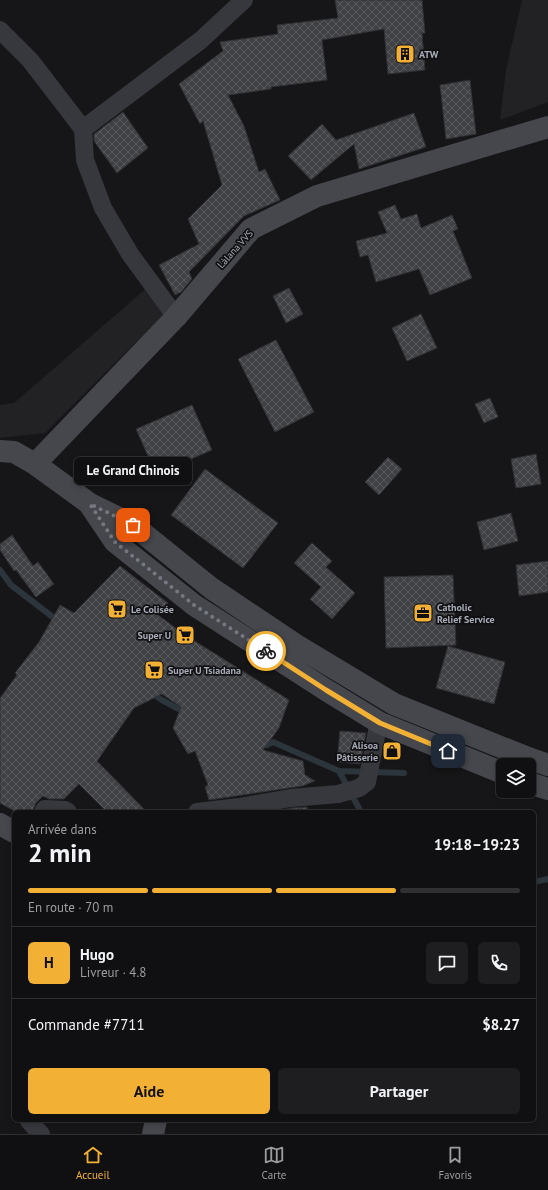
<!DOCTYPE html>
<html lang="fr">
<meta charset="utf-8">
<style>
:root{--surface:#101012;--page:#1e1e20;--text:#f1f3f6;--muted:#9c9d9f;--line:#303032;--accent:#f2b134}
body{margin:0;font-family:"PT Sans",sans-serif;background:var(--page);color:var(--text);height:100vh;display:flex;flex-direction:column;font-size:15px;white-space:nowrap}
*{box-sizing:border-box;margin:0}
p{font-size:13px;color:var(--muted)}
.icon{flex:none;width:22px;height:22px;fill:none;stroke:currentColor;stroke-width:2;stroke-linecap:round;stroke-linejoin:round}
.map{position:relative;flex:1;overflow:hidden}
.sheet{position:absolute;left:12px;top:810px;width:524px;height:312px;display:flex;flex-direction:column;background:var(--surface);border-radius:6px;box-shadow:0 2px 6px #0003,0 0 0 1px var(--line)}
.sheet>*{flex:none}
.tools{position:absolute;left:496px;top:758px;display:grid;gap:8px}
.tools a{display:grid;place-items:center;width:40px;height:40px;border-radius:6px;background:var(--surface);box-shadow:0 2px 6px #0003,0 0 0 1px var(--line);font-size:20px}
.pin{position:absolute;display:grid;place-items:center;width:34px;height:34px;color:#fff;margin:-17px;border-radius:8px;box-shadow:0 2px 6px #0006}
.courier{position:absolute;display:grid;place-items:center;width:40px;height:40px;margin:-20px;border:3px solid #f2b134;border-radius:50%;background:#fff;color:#222;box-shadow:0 1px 5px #0007}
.bubble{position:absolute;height:28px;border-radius:6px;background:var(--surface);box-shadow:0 2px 6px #0003,0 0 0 1px var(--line);font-size:13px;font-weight:800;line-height:28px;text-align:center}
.summary em{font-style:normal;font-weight:800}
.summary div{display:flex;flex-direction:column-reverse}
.summary{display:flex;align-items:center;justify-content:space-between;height:68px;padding:0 16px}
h1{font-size:26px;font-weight:800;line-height:30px}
.bar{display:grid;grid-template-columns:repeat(4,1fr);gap:6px 4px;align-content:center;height:48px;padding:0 16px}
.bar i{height:5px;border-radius:3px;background:var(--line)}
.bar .selected{background:var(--accent)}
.bar p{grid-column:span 4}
.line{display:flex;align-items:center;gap:10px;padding:0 16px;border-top:1px solid var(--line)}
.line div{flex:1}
.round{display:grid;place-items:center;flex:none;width:42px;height:42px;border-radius:6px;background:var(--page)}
.button{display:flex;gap:8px;margin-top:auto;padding:8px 16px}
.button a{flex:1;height:46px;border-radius:6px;background:var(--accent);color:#111;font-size:16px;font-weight:800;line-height:46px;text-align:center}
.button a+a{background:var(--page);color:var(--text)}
.tabs{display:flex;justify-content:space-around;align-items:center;height:56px;border-top:1px solid var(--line);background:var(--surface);font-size:11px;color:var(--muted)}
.tabs a{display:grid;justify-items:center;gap:2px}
.tabs .selected{color:var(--accent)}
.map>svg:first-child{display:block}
.built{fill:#222225}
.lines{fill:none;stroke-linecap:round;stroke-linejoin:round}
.stream{stroke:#2c353c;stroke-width:6}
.building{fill:url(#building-cross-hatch);stroke:#303034}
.street{stroke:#37383d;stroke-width:18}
.secondary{stroke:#45474d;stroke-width:22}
.done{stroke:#757880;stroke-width:4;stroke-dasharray:0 7.2}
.route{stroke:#f2b134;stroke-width:5}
.labels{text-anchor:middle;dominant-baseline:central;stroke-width:3.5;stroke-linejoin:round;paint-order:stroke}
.poi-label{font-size:10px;font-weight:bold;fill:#a8adb8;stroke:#111113;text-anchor:start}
.street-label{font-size:10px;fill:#a8adb8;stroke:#111113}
</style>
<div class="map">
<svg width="548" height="1134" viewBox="0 0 548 1134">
<defs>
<pattern id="building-cross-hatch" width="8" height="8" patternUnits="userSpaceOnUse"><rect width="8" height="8" fill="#404145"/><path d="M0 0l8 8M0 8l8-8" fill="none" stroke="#595a5e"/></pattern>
</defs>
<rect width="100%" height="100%" fill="#161618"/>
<path class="built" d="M 522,0 L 548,0 L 548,102 L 500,120 L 506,70 Z
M 149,286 L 169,309 L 45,433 L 0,438 L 0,405 L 14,403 Z"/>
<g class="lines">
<path class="stream" d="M 0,570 L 11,585 L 58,621
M 151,692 L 160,699 L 186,713
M 260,742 L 267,745 L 273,742 L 339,771 L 404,773
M 339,771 L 361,812
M 534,882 L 548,879"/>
</g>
<path class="building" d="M 335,0 L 422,0 L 425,33 L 422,33 L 425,70 L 388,74 L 384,29 L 322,40 L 327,80 L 271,87 L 271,89 L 229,95 L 227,93 L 244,126 L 259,172 L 265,169 L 280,200 L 244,216 L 189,272 L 192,279 L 181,292 L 175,295 L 159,265 L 199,244 L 188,219 L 222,185 L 203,121 L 200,124 L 179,84 L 223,51 L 220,42 L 278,34 L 277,25 L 338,18 Z
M 470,80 L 476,134 L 446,139 L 440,85 Z
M 123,112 L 148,148 L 117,173 L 94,141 L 94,134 Z
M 414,113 L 426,147 L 359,169 L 354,144 L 311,180 L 288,156 L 322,124 L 336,140 Z
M 395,205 L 401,219 L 417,214 L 421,228 L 452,215 L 458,229 L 453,231 L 472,278 L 430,295 L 419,269 L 376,282 L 368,255 L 360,257 L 356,241 L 387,233 L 378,212 Z
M 289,288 L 303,314 L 286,323 L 273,296 Z
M 421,314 L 437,348 L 407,361 L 392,328 Z
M 276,340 L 314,412 L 275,432 L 238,359 Z
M 490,398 L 498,417 L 484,423 L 475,404 Z
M 192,405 L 212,450 L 156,474 L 136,429 Z
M 536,454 L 541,484 L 516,488 L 511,459 Z
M 388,457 L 402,469 L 379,495 L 365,482 Z
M 205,469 L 278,523 L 243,568 L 171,515 Z
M 511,513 L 518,541 L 484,550 L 477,522 Z
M 12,535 L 33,566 L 38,562 L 54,584 L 36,597 L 16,570 L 14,571 L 0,550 L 0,544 Z
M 312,543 L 332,561 L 326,567 L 355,593 L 332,619 L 310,599 L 321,587 L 294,563 Z
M 548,561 L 548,592 L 519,596 L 516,565 Z
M 120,566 L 168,603 L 158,615 L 185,635 L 289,700 L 279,728 L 263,750 L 303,761 L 305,775 L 315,781 L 302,786 L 209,800 L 205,787 L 208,785 L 195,751 L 188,754 L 173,728 L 181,707 L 162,694 L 134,708 L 97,761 L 147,812 L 107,812 L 79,784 L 64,799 L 49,799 L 43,796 L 36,803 L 32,812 L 16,812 L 0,803 L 0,698 L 17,675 L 15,673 L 39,642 L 60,605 L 74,613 Z
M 453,575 L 456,645 L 386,648 L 384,577 Z
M 448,646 L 505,662 L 494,704 L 436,688 Z
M 340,731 L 366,733 L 360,764 L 337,762 Z
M 307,807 L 308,812 L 272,812 L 292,808 Z"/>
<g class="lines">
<path class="street" d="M 0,30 L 30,60 L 83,129 L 85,160 L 103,208 L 130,254 L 176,317
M 83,129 L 201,40 L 244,0
M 43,812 L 45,809 L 65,810 L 68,812
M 197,812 L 239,807 L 291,798 L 338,794 L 359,788 L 367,782 L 379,721
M 29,1121 L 41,1134"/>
<path class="secondary" d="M 0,451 L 14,452 L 35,464 L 90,504 L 133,525 L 211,588 L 296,645 L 394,704 L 528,758 L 548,765
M 35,464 L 176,317 L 251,229 L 317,196 L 548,127
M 90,505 L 115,542 L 194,605 L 326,690 L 380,723 L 503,773
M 529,783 L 548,789
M 0,824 L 14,832
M 153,1134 L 156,1120"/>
</g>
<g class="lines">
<path class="done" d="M 133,525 L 90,504 L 115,542 L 194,605 L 266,651"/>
<path class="route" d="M 266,651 L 326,690 L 380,723 L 448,751"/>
</g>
<defs>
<g id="building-square" transform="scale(1)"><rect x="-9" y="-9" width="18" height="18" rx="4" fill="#f2b134" stroke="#111113"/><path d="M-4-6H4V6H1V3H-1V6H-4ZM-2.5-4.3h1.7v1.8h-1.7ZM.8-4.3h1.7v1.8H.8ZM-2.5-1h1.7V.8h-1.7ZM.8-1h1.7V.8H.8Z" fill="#111"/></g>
<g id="supermarket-square" transform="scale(1)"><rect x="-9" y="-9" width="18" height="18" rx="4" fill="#f2b134" stroke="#111113"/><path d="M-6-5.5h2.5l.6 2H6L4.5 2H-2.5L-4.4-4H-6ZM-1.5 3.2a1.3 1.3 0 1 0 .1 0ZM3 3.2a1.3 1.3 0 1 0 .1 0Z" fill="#111"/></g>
<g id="office-square" transform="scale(1)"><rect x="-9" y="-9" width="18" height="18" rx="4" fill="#f2b134" stroke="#111113"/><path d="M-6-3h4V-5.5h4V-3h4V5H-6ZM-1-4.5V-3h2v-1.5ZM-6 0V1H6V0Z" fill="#111"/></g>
<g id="shop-square" transform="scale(1)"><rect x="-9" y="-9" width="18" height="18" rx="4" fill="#f2b134" stroke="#111113"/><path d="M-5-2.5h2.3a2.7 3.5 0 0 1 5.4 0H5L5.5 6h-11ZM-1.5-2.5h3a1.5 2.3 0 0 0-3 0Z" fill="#111"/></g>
</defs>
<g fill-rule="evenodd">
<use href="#building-square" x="405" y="54"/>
<use href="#supermarket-square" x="117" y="609"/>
<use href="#office-square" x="423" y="613"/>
<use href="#supermarket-square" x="185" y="635"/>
<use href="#supermarket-square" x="154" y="670"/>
<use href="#shop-square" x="392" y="751"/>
</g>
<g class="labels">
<g class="poi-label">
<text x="419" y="54">ATW</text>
<text x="437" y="607">Catholic<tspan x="437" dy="12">Relief Service</tspan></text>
<text x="131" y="609">Le Colisée</text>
<text x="171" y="635" text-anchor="end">Super U</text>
<text x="168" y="670">Super U Tsiadana</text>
<text x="378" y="745" text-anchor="end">Alisoa<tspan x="378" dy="12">Pâtisserie</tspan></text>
</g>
<g class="street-label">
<text transform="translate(235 249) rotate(-48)">Làlana VVS</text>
</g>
</g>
</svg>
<div class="tools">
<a><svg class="icon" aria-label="layers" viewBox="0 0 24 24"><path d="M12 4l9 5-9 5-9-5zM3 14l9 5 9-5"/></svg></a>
</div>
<div class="pin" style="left:133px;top:525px;background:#ea580c"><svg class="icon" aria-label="bag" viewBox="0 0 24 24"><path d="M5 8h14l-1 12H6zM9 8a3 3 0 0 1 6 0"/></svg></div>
<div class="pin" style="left:448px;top:751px;background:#1f2937"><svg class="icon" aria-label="home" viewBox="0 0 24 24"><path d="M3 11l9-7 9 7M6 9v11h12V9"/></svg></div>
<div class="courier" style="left:266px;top:651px"><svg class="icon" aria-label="bike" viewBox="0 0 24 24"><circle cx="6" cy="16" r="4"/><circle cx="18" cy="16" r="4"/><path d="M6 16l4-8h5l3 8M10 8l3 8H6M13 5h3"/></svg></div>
<div class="bubble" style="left:74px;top:457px;width:118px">Le Grand Chinois</div>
<section class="sheet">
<div class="summary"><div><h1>2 min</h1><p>Arrivée dans</p></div><em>19:18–19:23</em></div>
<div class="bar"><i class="selected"></i><i class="selected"></i><i class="selected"></i><i></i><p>En route · 70 m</p></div>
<div class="line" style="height:72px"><b class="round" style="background:var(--accent);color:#111">H</b><div><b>Hugo</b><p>Livreur · 4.8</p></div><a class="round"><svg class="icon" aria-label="chat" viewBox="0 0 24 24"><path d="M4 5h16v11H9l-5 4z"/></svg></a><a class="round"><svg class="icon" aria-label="phone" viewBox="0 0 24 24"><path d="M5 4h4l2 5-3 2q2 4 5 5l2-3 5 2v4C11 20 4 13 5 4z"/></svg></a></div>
<div class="line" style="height:52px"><div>Commande #7711</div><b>$8.27</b></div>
<div class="button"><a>Aide</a><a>Partager</a></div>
</section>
</div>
<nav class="tabs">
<a class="selected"><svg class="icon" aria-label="home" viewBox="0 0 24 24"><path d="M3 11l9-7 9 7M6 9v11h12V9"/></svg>Accueil</a>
<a><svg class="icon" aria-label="map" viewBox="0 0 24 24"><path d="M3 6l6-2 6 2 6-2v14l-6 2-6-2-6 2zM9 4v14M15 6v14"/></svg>Carte</a>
<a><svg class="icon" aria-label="saved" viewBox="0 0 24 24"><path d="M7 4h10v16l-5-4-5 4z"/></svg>Favoris</a>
</nav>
